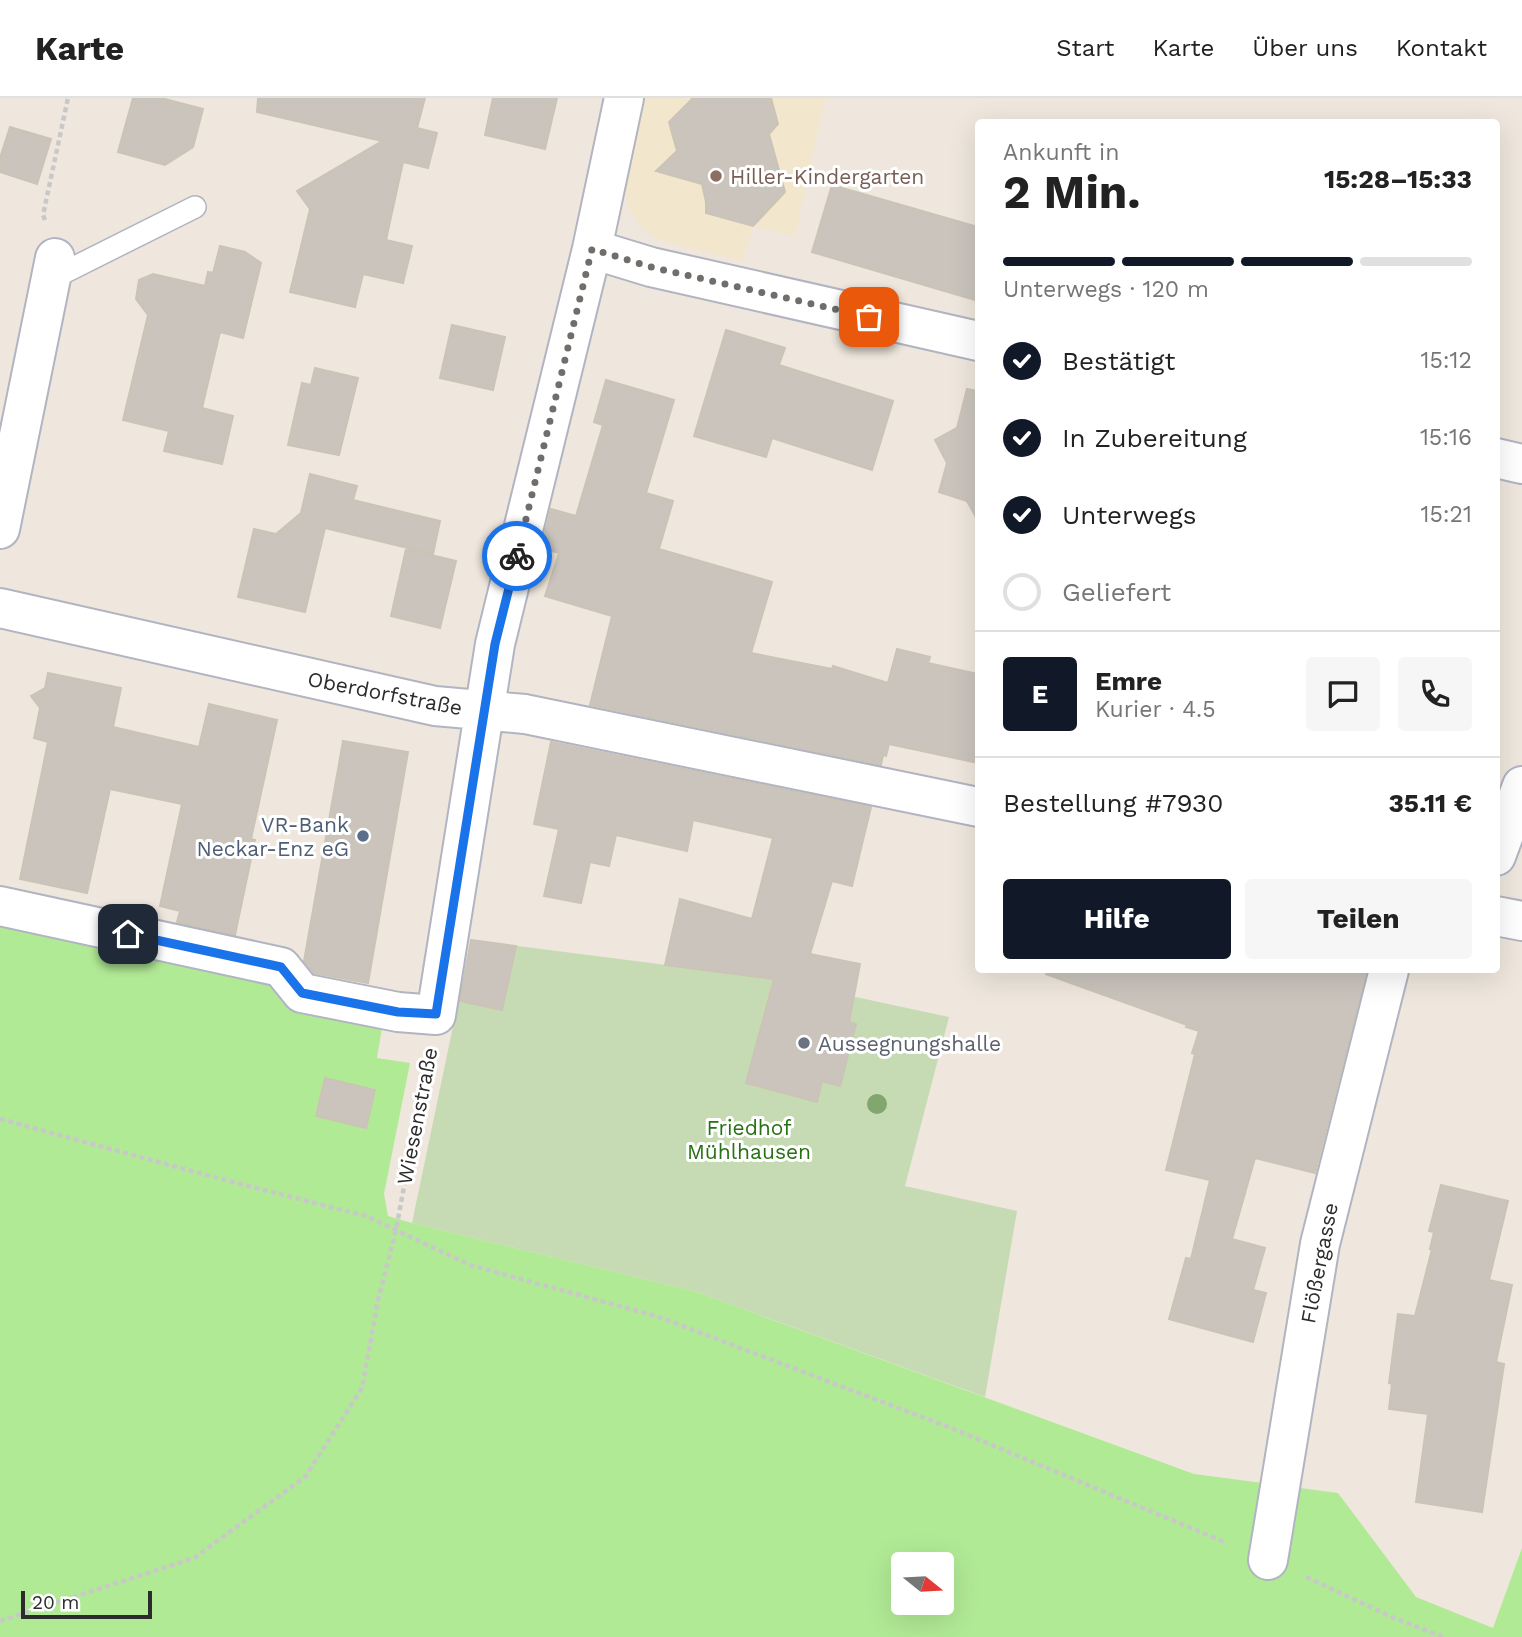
<!DOCTYPE html>
<html lang="de">
<meta charset="utf-8">
<style>
:root{--surface:#fff;--page:#f6f6f6;--text:#222;--muted:#767676;--line:#e0e0e0;--accent:#111827}
body{margin:0;font-family:"Work Sans",sans-serif;background:var(--page);color:var(--text);height:100vh;display:flex;flex-direction:column;font-size:26px;white-space:nowrap}
*{box-sizing:border-box;margin:0}
p{font-size:23px;color:var(--muted)}
.icon{flex:none;width:38px;height:38px;fill:none;stroke:currentColor;stroke-width:2;stroke-linecap:round;stroke-linejoin:round}
.map{position:relative;flex:1;overflow:hidden}
.side{position:absolute;left:975px;top:21px;width:525px;height:854px;display:flex;flex-direction:column;background:var(--surface);border-radius:7px;box-shadow:0 7px 28px #0002}
.side>*{flex:none}
.needle{width:46px;rotate:108deg}
.controls{position:absolute;left:891px;top:1454px;display:grid;gap:14px}
.controls a{display:grid;place-items:center;width:63px;height:63px;border-radius:7px;background:var(--surface);box-shadow:0 7px 28px #0002;font-size:35px}
.scale{position:absolute;left:21px;bottom:18px;width:131px;box-sizing:border-box;padding-left:7px;border:4px solid #2c2c2c;border-top:0;font-size:19px;line-height:24px;white-space:nowrap;color:#2c2c2c;-webkit-text-stroke:5px #fff;paint-order:stroke}
.pin{position:absolute;display:grid;place-items:center;width:60px;height:60px;color:#fff;margin:-30px;border-radius:14px;box-shadow:0 4px 10px #0006}
.courier{position:absolute;display:grid;place-items:center;width:70px;height:70px;margin:-35px;border:5px solid #1a73e8;border-radius:50%;background:#fff;color:#222;box-shadow:0 2px 9px #0007}
.overview em{font-style:normal;font-weight:700}
.overview div{display:flex;flex-direction:column-reverse}
.overview{display:flex;align-items:center;justify-content:space-between;height:119px;padding:0 28px}
h1{font-size:46px;font-weight:700;line-height:52px}
.bar{display:grid;grid-template-columns:repeat(4,1fr);gap:10px 7px;align-content:center;height:84px;padding:0 28px}
.bar i{height:9px;border-radius:5px;background:var(--line)}
.bar .on{background:var(--accent)}
.bar p{grid-column:span 4}
.line{display:flex;align-items:center;gap:18px;padding:0 28px;border-top:2px solid var(--line)}
.line div{flex:1}
.round{display:grid;place-items:center;flex:none;width:74px;height:74px;border-radius:7px;background:var(--page)}
ol{padding:0 28px;list-style:none}
li{display:flex;align-items:center;gap:21px;height:77px}
li p{margin-inline-start:auto}
li .icon{padding:7px;border-radius:50%;background:var(--accent);color:#fff;stroke-width:4}
li:last-child{color:var(--muted)}
li i{width:38px;height:38px;border:4px solid var(--line);border-radius:50%}
.primary-button{display:flex;gap:14px;margin-top:auto;padding:14px 28px}
.primary-button a{flex:1;height:80px;border-radius:7px;background:var(--accent);color:#fff;font-size:28px;font-weight:700;line-height:80px;text-align:center}
.primary-button a+a{background:var(--page);color:var(--text)}
header{display:flex;align-items:center;gap:42px;box-sizing:border-box;height:98px;padding:0 35px;background:var(--surface);border-bottom:2px solid var(--line)}
header strong{font-size:33px}
nav{display:flex;gap:38px;margin-inline-start:auto;font-size:24px}
.map>svg:first-child{display:block}
.education{fill:#f2e6cc}
.green{fill:#b1ea95;fill-rule:evenodd}
.cemetery{fill:#c6dab3}
.building{fill:#cac4bd;stroke:#cbc4b6;stroke-width:2}
.lines{fill:none;stroke-linecap:round;stroke-linejoin:round}
.lane-casing{stroke:#b1b4c1;stroke-width:24}
.street-casing{stroke:#b1b4c1;stroke-width:42}
.path{stroke:#c8c8c8;stroke-width:4.5;stroke-dasharray:5 3.5;stroke-linecap:butt}
.lane{stroke:#fff;stroke-width:21}
.street{stroke:#fff;stroke-width:38}
.tree{fill:#81a66e}
.done{stroke:#706d6a;stroke-width:7;stroke-dasharray:0 12.6}
.route{stroke:#1a73e8;stroke-width:9}
.education-dot{fill:#8d6e63;stroke:#fff;stroke-width:2.5}
.service-dot{fill:#5c6f8a;stroke:#fff;stroke-width:2.5}
.worship-dot{fill:#6b7280;stroke:#fff;stroke-width:2.5}
.labels{text-anchor:middle;dominant-baseline:central;stroke-width:6;stroke-linejoin:round;paint-order:stroke}
.education-label{font-size:21px;fill:#785e54;stroke:#fff;text-anchor:start}
.street-label{font-size:21px;fill:#2c2c2c;stroke:#fff}
.service-label{font-size:21px;fill:#4e5e75;stroke:#fff;text-anchor:end}
.worship-label{font-size:21px;fill:#5b616d;stroke:#fff;text-anchor:start}
.park-label{font-size:21px;fill:#277114;stroke:#fff}
</style>
<header>
<strong>Karte</strong>
<nav><a>Start</a><a>Karte</a><a>Über uns</a><a>Kontakt</a></nav>
</header>
<div class="map">
<svg width="1522" height="1539" viewBox="0 0 1522 1539">
<rect width="100%" height="100%" fill="#efe7dd"/>
<path class="education" d="M 640,0 L 825,0 L 795,139 L 753,128 L 743,163 L 673,146 L 654,139 L 639,126 L 628,108 L 624,88 Z"/>
<path class="green" d="M 0,819 L 260,876 L 383,924 L 377,960 L 410,965 L 384,1096 L 388,1118 L 412,1125 L 694,1193 L 1194,1376 L 1338,1395 L 1416,1499 L 1493,1530 L 1522,1450 L 1522,1539 L 0,1539 ZM 903,1466 L 942,1466 L 942,1505 L 903,1505 Z"/>
<path class="cemetery" d="M 471,842 L 767,880 L 949,919 L 905,1088 L 1017,1113 L 985,1299 L 694,1193 L 412,1125 Z"/>
<path class="building" d="M 133,0 L 161,0 L 203,11 L 193,49 L 165,67 L 118,54 Z
M 258,0 L 425,0 L 417,30 L 437,35 L 428,70 L 403,64 L 386,142 L 412,148 L 403,185 L 363,176 L 355,209 L 290,194 L 310,111 L 297,93 L 382,43 L 257,14 Z
M 493,0 L 557,0 L 545,51 L 485,37 Z
M 693,0 L 771,0 L 778,26 L 769,36 L 785,94 L 753,128 L 706,115 L 706,104 L 702,86 L 656,73 L 677,53 L 669,24 Z
M 10,29 L 51,41 L 37,86 L 0,74 L 0,60 Z
M 832,87 L 978,129 L 978,203 L 812,154 Z
M 220,148 L 245,154 L 261,165 L 243,240 L 220,234 L 202,310 L 233,318 L 222,366 L 164,353 L 169,333 L 123,322 L 148,217 L 136,201 L 139,182 L 153,176 L 205,188 L 208,174 L 213,175 Z
M 452,227 L 505,239 L 493,292 L 440,280 Z
M 726,232 L 785,250 L 779,267 L 893,303 L 872,372 L 772,340 L 766,359 L 694,338 Z
M 315,270 L 358,280 L 339,357 L 288,347 L 302,285 L 311,287 Z
M 606,282 L 674,302 L 646,395 L 673,403 L 659,451 L 772,484 L 751,555 L 832,571 L 833,568 L 888,585 L 897,551 L 930,559 L 928,565 L 978,576 L 978,665 L 889,646 L 886,658 L 883,657 L 881,667 L 590,607 L 612,518 L 545,498 L 559,455 L 541,450 L 551,411 L 576,418 L 603,327 L 594,324 Z
M 967,291 L 978,293 L 978,423 L 967,403 L 939,394 L 947,365 L 935,342 L 957,330 Z
M 310,376 L 357,388 L 353,402 L 440,423 L 433,456 L 325,430 L 305,514 L 238,499 L 254,431 L 276,436 L 301,415 Z
M 406,451 L 456,463 L 440,530 L 391,518 Z
M 48,575 L 121,590 L 113,629 L 199,649 L 209,606 L 277,622 L 251,741 L 255,742 L 235,837 L 177,824 L 180,813 L 160,808 L 182,706 L 110,691 L 87,795 L 20,781 L 48,644 L 34,640 L 40,610 L 31,598 L 45,590 Z
M 343,643 L 408,654 L 368,885 L 314,875 L 304,863 Z
M 551,644 L 871,709 L 852,788 L 832,783 L 810,856 L 860,866 L 849,924 L 856,926 L 840,988 L 822,983 L 817,1004 L 746,985 L 774,881 L 665,867 L 680,801 L 752,821 L 773,740 L 693,722 L 687,753 L 616,737 L 609,768 L 590,764 L 581,805 L 544,798 L 559,731 L 534,726 Z
M 471,842 L 516,848 L 502,912 L 460,903 Z
M 1047,872 L 1367,872 L 1315,1075 L 1255,1060 L 1232,1141 L 1265,1150 L 1253,1192 L 1266,1195 L 1253,1244 L 1169,1221 L 1186,1160 L 1191,1161 L 1210,1082 L 1166,1072 L 1195,956 L 1192,955 L 1199,933 L 1186,929 L 1187,927 L 1046,876 Z
M 325,980 L 375,992 L 366,1030 L 316,1018 Z
M 1441,1087 L 1508,1103 L 1489,1182 L 1512,1187 L 1496,1264 L 1504,1266 L 1482,1414 L 1416,1404 L 1428,1316 L 1389,1311 L 1392,1286 L 1389,1285 L 1398,1216 L 1415,1218 L 1432,1151 L 1430,1151 L 1434,1134 L 1429,1133 Z"/>
<g class="lines">
<g class="lane-casing">
<path id="lane" d="M 51,181 L 195,109"/>
</g>
<g class="street-casing">
<path id="street" d="M 592,151 L 651,169 L 978,243
M 1496,360 L 1522,366
M 0,431 L 55,160
M 0,510 L 435,608 L 525,616 L 978,709
M 1496,758 L 1522,688
M 0,808 L 281,869 L 302,895 L 398,914 L 436,917 L 495,546 L 592,151 L 624,0
M 1496,818 L 1522,823
M 1268,1462 L 1320,1146 L 1389,872"/>
</g>
<path class="path" d="M 45,122 L 43,117 L 68,0
M 0,1021 L 236,1085 L 366,1118 L 470,1167 L 659,1219 L 951,1330 L 1227,1445
M 1306,1479 L 1392,1519 L 1443,1539
M 0,1523 L 194,1460 L 305,1379 L 362,1290 L 378,1202 L 396,1132 L 428,959"/>
<use href="#lane" class="lane"/>
<use href="#street" class="street"/>
</g>
<circle class="tree" cx="877" cy="1006" r="10"/>
<g class="lines">
<path class="done" d="M 517,458 L 592,151 L 651,169 L 869,219"/>
<path class="route" d="M 128,836 L 281,869 L 302,895 L 398,914 L 436,916 L 495,546 L 517,458"/>
</g>
<circle class="education-dot" cx="716" cy="78" r="7"/>
<circle class="service-dot" cx="363" cy="738" r="7"/>
<circle class="worship-dot" cx="804" cy="945" r="7"/>
<g class="labels">
<g class="education-label">
<text x="730" y="78">Hiller-Kindergarten</text>
</g>
<g class="street-label">
<text transform="translate(385 595) rotate(11)">Oberdorfstraße</text>
<text transform="translate(417 1018) rotate(-79)">Wiesenstraße</text>
<text transform="translate(1319 1165) rotate(-79)">Flößergasse</text>
</g>
<g class="service-label">
<text x="349" y="726">VR-Bank<tspan x="349" dy="24">Neckar-Enz eG</tspan></text>
</g>
<g class="worship-label">
<text x="818" y="945">Aussegnungshalle</text>
</g>
<g class="park-label">
<text x="749" y="1029">Friedhof<tspan x="749" dy="24">Mühlhausen</tspan></text>
</g>
</g>
</svg>
<div class="controls">
<a><svg class="needle" viewBox="-14 -14 28 28"><path d="M0-13l5 13h-10z" fill="#e53935"/><path d="M0 13l5-13h-10z" fill="#767676"/></svg></a>
</div>
<div class="scale">20 m</div>
<div class="pin" style="left:869px;top:219px;background:#ea580c"><svg class="icon" aria-label="bag" viewBox="0 0 24 24"><path d="M5 8h14l-1 12H6zM9 8a3 3 0 0 1 6 0"/></svg></div>
<div class="pin" style="left:128px;top:836px;background:#1f2937"><svg class="icon" aria-label="home" viewBox="0 0 24 24"><path d="M3 11l9-7 9 7M6 9v11h12V9"/></svg></div>
<div class="courier" style="left:517px;top:458px"><svg class="icon" aria-label="bike" viewBox="0 0 24 24"><circle cx="6" cy="16" r="4"/><circle cx="18" cy="16" r="4"/><path d="M6 16l4-8h5l3 8M10 8l3 8H6M13 5h3"/></svg></div>
<section class="side">
<div class="overview"><div><h1>2 Min.</h1><p>Ankunft in</p></div><em>15:28–15:33</em></div>
<div class="bar"><i class="on"></i><i class="on"></i><i class="on"></i><i></i><p>Unterwegs · 120 m</p></div>
<ol>
<li><svg class="icon" aria-label="check" viewBox="0 0 24 24"><path d="M5 12l5 5 9-10"/></svg>Bestätigt<p>15:12</p></li>
<li><svg class="icon" aria-label="check" viewBox="0 0 24 24"><path d="M5 12l5 5 9-10"/></svg>In Zubereitung<p>15:16</p></li>
<li><svg class="icon" aria-label="check" viewBox="0 0 24 24"><path d="M5 12l5 5 9-10"/></svg>Unterwegs<p>15:21</p></li>
<li><i></i>Geliefert</li>
</ol>
<div class="line" style="height:126px"><b class="round" style="background:var(--accent);color:#fff">E</b><div><b>Emre</b><p>Kurier · 4.5</p></div><a class="round"><svg class="icon" aria-label="chat" viewBox="0 0 24 24"><path d="M4 5h16v11H9l-5 4z"/></svg></a><a class="round"><svg class="icon" aria-label="phone" viewBox="0 0 24 24"><path d="M5 4h4l2 5-3 2q2 4 5 5l2-3 5 2v4C11 20 4 13 5 4z"/></svg></a></div>
<div class="line" style="height:91px"><div>Bestellung #7930</div><b>35.11 €</b></div>
<div class="primary-button"><a>Hilfe</a><a>Teilen</a></div>
</section>
</div>
